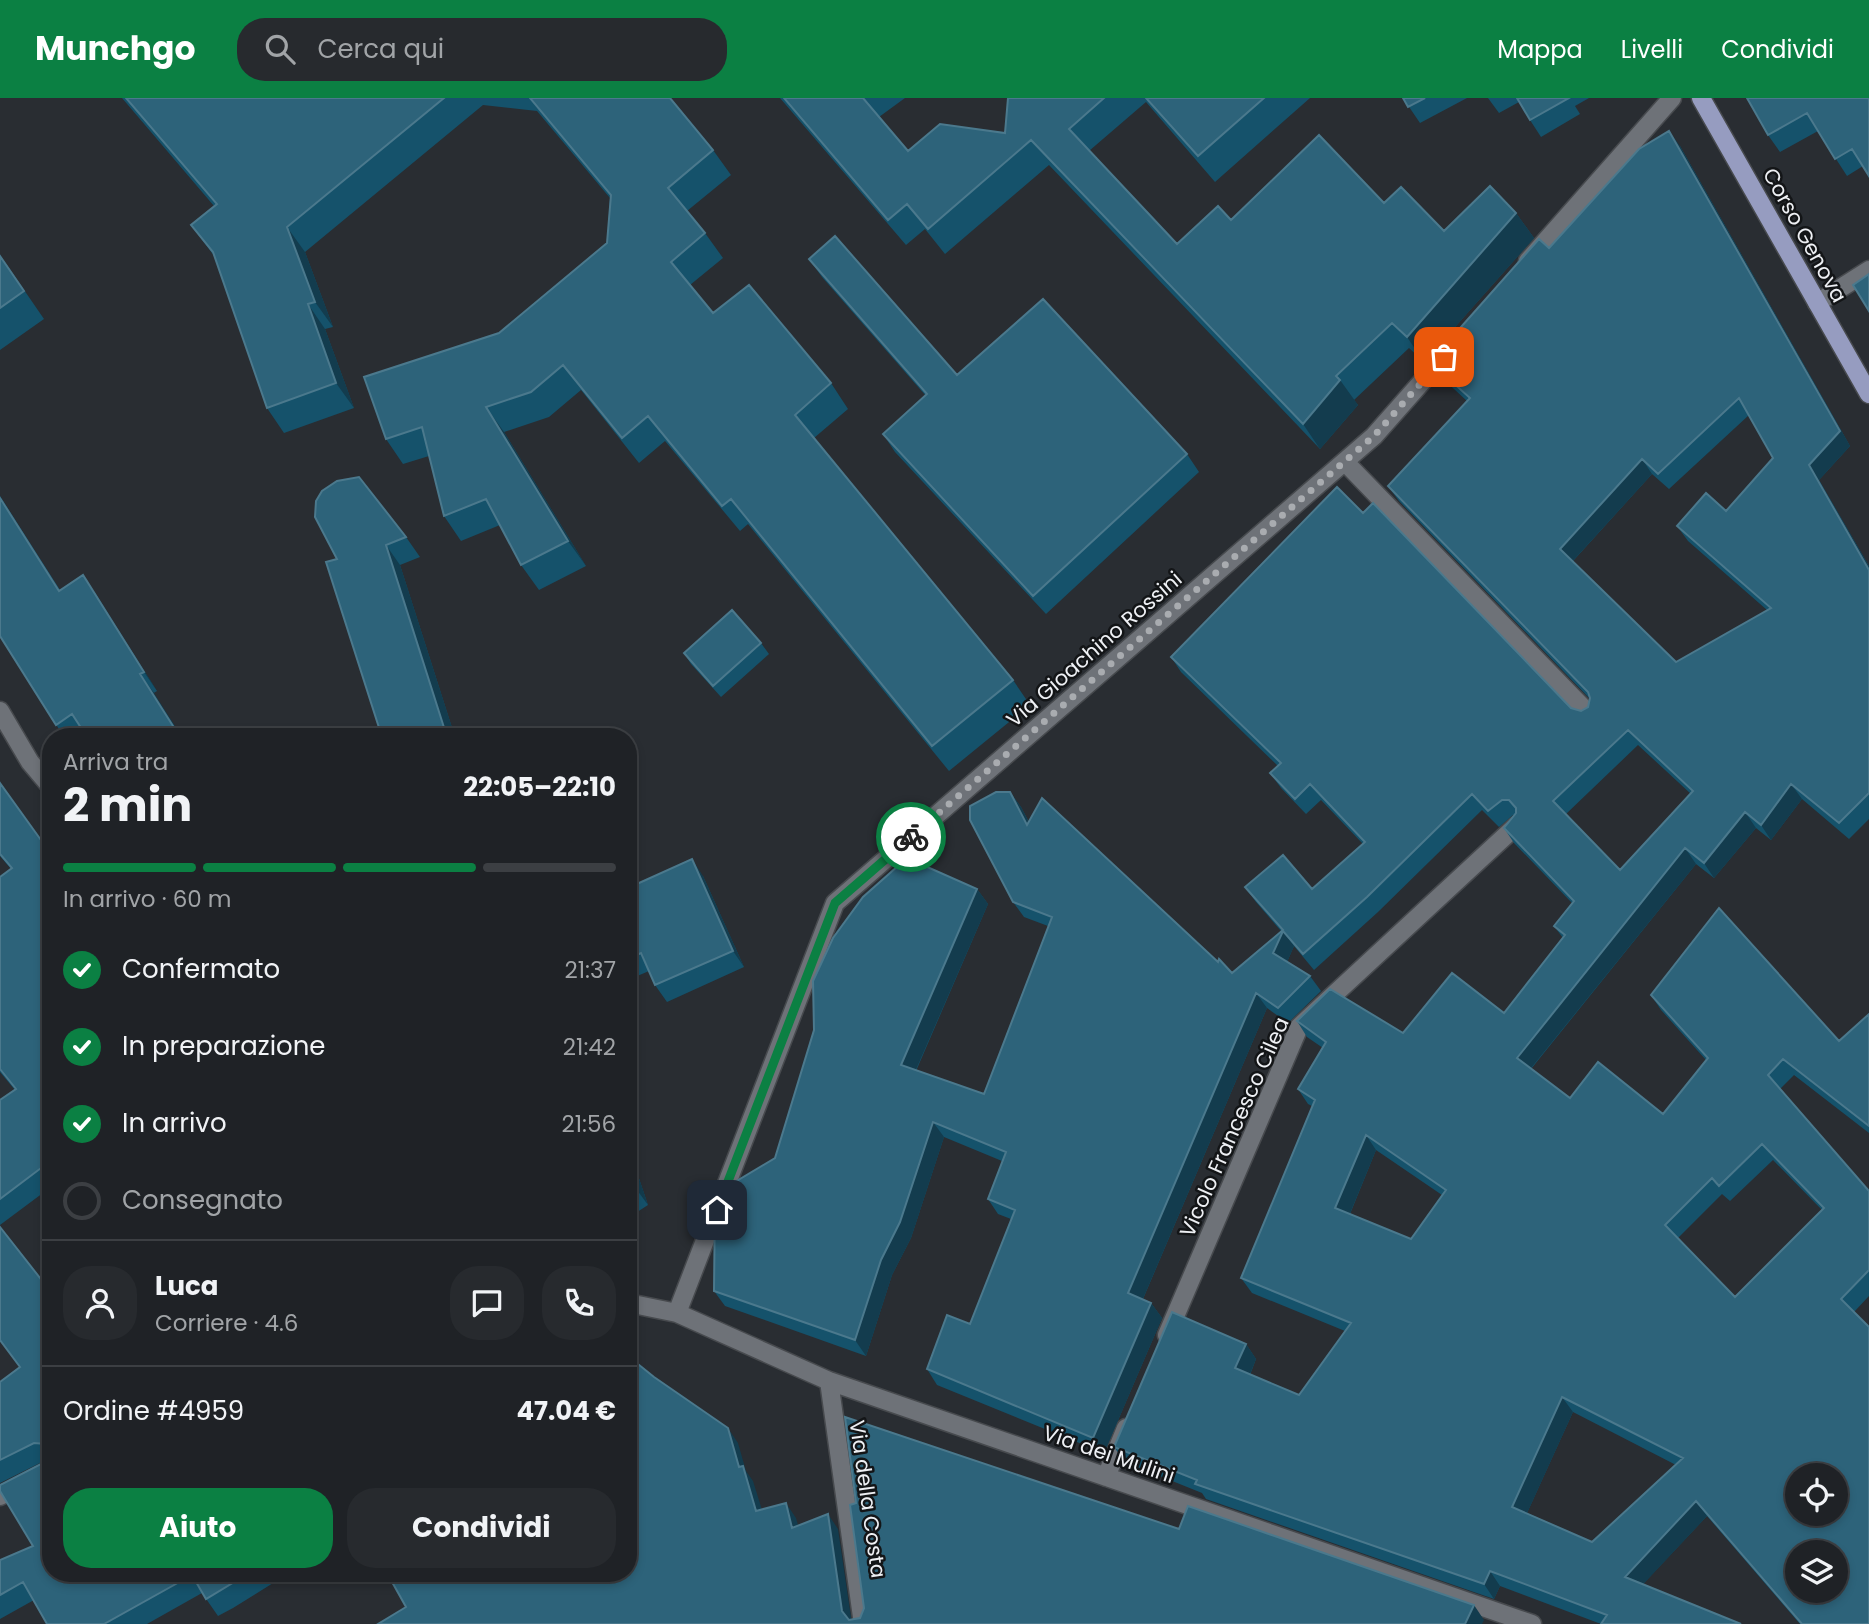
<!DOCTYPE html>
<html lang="it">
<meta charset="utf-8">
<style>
:root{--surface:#1f2226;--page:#272a2e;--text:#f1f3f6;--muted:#a1a4a7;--line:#3c3f43;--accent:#0b8043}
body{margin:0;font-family:Poppins,sans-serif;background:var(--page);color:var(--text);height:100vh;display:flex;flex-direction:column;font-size:26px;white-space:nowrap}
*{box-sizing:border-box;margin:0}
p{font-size:23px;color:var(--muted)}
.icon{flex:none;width:38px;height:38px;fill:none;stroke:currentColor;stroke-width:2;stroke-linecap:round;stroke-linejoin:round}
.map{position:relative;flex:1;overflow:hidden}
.details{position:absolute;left:42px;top:630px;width:595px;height:854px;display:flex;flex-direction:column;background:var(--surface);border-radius:28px;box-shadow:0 4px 10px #0003,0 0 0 2px var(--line)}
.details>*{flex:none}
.tools{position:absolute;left:1785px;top:1365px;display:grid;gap:14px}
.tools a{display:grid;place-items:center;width:63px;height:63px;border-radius:50%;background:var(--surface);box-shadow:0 4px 10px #0003,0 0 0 2px var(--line);font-size:35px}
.pin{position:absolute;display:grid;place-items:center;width:60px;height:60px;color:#fff;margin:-30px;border-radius:14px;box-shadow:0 4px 10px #0006}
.courier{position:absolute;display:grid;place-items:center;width:70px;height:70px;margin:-35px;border:5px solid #0b8043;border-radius:50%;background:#fff;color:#222;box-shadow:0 2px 9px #0007}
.headline em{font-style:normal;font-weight:700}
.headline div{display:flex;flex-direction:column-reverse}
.headline{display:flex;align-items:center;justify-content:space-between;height:119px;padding:0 21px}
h1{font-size:46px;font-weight:700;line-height:52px}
.bar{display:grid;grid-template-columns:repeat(4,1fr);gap:10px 7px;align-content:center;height:84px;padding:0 21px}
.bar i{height:9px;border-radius:5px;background:var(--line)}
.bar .on{background:var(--accent)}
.bar p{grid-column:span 4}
.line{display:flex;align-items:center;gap:18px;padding:0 21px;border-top:2px solid var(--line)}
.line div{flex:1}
.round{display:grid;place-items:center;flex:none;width:74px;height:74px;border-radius:28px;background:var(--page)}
ol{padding:0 21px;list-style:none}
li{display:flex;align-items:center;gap:21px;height:77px}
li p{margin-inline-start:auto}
li .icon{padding:7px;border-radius:50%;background:var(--accent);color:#fff;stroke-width:4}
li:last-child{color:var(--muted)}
li i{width:38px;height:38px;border:4px solid var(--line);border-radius:50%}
.button{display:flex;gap:14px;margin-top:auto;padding:14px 21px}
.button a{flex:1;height:80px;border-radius:28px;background:var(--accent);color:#fff;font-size:28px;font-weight:700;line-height:80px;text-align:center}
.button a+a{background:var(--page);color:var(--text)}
header{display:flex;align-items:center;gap:42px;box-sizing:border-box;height:98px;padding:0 35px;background:var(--accent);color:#fff}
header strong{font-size:33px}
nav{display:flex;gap:38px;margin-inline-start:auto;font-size:24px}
.search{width:490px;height:63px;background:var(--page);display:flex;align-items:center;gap:18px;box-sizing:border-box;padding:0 24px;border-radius:28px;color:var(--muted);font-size:26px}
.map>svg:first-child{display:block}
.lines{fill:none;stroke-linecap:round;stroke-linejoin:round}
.minor-casing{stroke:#474a4e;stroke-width:21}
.major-casing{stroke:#474a4e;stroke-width:21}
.minor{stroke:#6e7278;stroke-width:18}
.major{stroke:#969cc0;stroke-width:18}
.wall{fill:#15526b;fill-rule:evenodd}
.shaded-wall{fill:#133c4e}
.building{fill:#2d637a;stroke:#4b798d;stroke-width:2;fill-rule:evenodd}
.done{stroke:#a9acb0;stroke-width:7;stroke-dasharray:0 12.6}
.route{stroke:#0b8043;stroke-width:9}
.labels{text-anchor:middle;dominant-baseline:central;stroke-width:5;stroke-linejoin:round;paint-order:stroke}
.street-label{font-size:21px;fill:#eef0f4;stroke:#131517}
</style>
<header>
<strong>Munchgo</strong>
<div class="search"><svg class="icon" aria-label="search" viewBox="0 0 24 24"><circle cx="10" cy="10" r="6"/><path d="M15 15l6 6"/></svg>Cerca qui</div>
<nav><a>Mappa</a><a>Livelli</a><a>Condividi</a></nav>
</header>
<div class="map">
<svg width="1869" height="1526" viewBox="0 0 1869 1526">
<rect width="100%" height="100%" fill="#292d32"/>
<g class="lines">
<g class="minor-casing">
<path id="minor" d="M 1528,163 L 1672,0
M 1817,205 L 1869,172
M 1345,364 L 1590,617
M 0,613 L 30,664 L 51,689
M 628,1205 L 677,1215 L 829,1283 L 1532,1526
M 677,1215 L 835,805 L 1374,338 L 1450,252
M 1167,1237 L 1299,929 L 1516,728
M 829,1283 L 863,1526
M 1106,1379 L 1126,1330
M 0,1398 L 51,1372"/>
</g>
<g class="major-casing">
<path id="major" d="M 1701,0 L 1869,296"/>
</g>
<use href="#minor" class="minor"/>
<use href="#major" class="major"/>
</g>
<path class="wall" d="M 122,0 L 670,0 L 713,52 L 731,77 L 687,113 L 705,135 L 723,160 L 690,187 L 713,215 L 831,285 L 848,311 L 814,340 L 1013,582 L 1030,607 L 949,673 L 748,426 L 740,433 L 665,343 L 639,365 L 581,292 L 549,319 L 504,334 L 586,468 L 539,492 L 521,467 L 500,427 L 461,443 L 444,418 L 429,358 L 403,366 L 386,341 L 499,235 L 607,145 L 610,100 L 537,13 L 483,7 L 305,154 L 333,229 L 325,231 L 354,310 L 284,335 L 267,310 L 215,159 L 191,127 L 214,108 Z
M 780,0 L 905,0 L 879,19 L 908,53 L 1005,35 L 1008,0 L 1310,0 L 1215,84 L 1146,4 L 1089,53 L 1177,146 L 1231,122 L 1384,105 L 1444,133 L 1516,115 L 1534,140 L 1424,264 L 1409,250 L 1354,302 L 1358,307 L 1320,351 L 1049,67 L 945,156 L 925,131 L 906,147 Z
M 1403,0 L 1467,0 L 1420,25 Z
M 1488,0 L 1589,0 L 1575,8 L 1580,16 L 1541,39 L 1530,22 L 1519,4 L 1499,15 Z
M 1747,0 L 1869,0 L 1863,68 L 1847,78 L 1818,33 L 1780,54 L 1768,37 Z
M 1680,48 L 1850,348 L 1819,382 L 1869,468 L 1869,721 L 1849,741 L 1802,701 L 1771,742 L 1756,730 L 1714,780 L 1696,766 L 1531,971 L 1570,1000 L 1663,1016 L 1706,962 L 1661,912 L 1651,897 L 1839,943 L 1869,916 L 1869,1035 L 1794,977 L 1780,991 L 1869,1093 L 1869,1198 L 1854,1214 L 1869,1526 L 1800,1526 L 1707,1418 L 1643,1486 L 1601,1526 L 1500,1488 L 1494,1501 L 1206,1401 L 1202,1395 L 1125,1364 L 1114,1349 L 1246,1246 L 1256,1261 L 1250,1277 L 1299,1297 L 1345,1233 L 1252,1195 L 1241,1180 L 1312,1008 L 1308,1006 L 1298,991 L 1323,950 L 1307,939 L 1297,923 L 1403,935 L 1504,915 L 1563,840 L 1554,828 L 1572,805 L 1514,745 L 1504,730 L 1515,717 L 1513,717 L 1499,729 L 1482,712 L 1378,814 L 1314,872 L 1294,848 L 1287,864 L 1310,878 L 1321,893 L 1288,925 L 1267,910 L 1143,1201 L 1151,1205 L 1162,1220 L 1104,1355 L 937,1287 L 927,1271 L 970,1226 L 1011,1121 L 998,1116 L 988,1101 L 1002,1063 L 944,1039 L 911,1140 L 892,1177 L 866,1258 L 725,1208 L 714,1193 L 775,1060 L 977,791 L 988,806 L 916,973 L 984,996 L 1048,828 L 1024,819 L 1013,804 L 1010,694 L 1021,709 L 1029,724 L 1232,875 L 1281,833 L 1256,804 L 1245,789 L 1312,791 L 1363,746 L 1321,702 L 1306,716 L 1281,690 L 1270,675 L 1278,668 L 1181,574 L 1171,559 L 1363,415 L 1571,610 L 1581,613 L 1588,609 L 1590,601 L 1399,403 L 1388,388 L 1467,303 L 1441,279 L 1430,264 L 1549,150 ZM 1749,317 L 1773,360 L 1726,413 L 1677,428 L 1688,443 L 1767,512 L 1676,564 L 1573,463 L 1652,376 L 1669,391 ZM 1638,647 L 1691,696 L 1620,772 L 1566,716 ZM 1376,1052 L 1442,1097 L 1411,1141 L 1350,1116 ZM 1773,1062 L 1822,1112 L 1735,1199 L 1678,1140 L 1722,1096 L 1730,1103 ZM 1573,1314 L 1676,1367 L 1592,1444 L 1527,1415 Z
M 0,157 L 44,221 L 0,252 Z
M 809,161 L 957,277 L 1187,356 L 1199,374 L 1046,516 L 895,354 L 883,336 L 926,298 L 822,179 Z
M 0,398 L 60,492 L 83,477 L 157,593 L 80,639 L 64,639 L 0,538 Z
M 406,439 L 420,459 L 400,467 L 455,639 L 382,639 L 337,461 Z
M 761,545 L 769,556 L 721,599 L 691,566 L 684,555 Z
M 0,685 L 51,756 L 51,1089 L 0,1127 L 0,1002 L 15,992 L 0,974 L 0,779 L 11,771 L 0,758 Z
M 703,778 L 744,869 L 667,904 L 655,887 L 649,873 L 628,882 L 628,790 Z
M 628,1048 L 648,1107 L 628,1120 Z
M 51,1194 L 51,1475 L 289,1475 L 233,1510 L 218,1518 L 202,1495 L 147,1526 L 47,1526 L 34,1502 L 0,1521 L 0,1462 L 33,1448 L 45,1364 L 46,1362 L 0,1385 L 0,1284 L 20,1270 Z"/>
<path class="shaded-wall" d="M 1669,33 L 1680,48 L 1850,348 L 1819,382 L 1869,468 L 1869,472 L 1809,367 Z
M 1516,115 L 1534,140 L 1424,264 L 1407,239 Z
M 287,129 L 305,154 L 333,229 L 315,204 Z
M 308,206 L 325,231 L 354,310 L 336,285 Z
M 1340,282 L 1358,307 L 1320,351 L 1303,326 Z
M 486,309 L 504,334 L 586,468 L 568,443 Z
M 1642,361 L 1652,376 L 1570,466 L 1560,451 Z
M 0,398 L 72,512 L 59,493 L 0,400 Z
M 386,447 L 400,467 L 455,639 L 447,639 Z
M 83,477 L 96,496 L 157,593 L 144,574 Z
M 140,576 L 154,595 L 182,639 L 180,639 Z
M 1791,686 L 1802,701 L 1771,742 L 1761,727 Z
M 1010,694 L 1021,709 L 1038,742 L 1027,727 Z
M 1745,714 L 1756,730 L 1714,780 L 1704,765 Z
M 1685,750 L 1696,766 L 1527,975 L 1517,960 Z
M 692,761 L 703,778 L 744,869 L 733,853 Z
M 977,791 L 988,806 L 911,983 L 901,967 Z
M 1283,833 L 1294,848 L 1284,871 L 1273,855 Z
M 1256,895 L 1267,910 L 1139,1210 L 1128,1195 Z
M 933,1024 L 944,1039 L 911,1140 L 892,1177 L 866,1258 L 855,1242 L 881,1162 Z
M 1366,1037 L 1376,1052 L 1346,1125 L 1335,1110 Z
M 628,1048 L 648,1107 L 637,1092 L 628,1065 Z
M 1151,1205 L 1162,1220 L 1104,1355 L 1093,1340 Z
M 1246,1246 L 1256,1261 L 1246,1286 L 1235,1270 Z
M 1562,1299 L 1573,1314 L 1523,1424 L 1512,1409 Z
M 728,1330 L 738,1345 L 746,1373 L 753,1383 L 767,1428 L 756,1413 L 739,1369 Z
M 1696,1403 L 1707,1418 L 1636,1494 L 1625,1479 Z
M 786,1405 L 796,1420 L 803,1445 L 792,1430 Z
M 828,1416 L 838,1431 L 852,1526 L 842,1513 Z
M 1490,1473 L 1500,1488 L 1494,1501 L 1484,1486 Z
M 1474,1507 L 1484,1522 L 1482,1526 L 1465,1526 Z"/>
<path class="building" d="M 126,0 L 444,0 L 287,129 L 315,204 L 308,206 L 336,285 L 267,310 L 213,154 L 191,127 L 217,106 Z
M 530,0 L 670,0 L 713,52 L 668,90 L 705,135 L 671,164 L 713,215 L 749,187 L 831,285 L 795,317 L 1013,582 L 932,648 L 731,401 L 722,408 L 648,318 L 622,340 L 563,267 L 531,294 L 486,309 L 568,443 L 521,467 L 486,401 L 444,418 L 422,329 L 386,341 L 364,279 L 499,235 L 607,145 L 611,97 Z
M 784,0 L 863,0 L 908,53 L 940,26 L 1005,35 L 1008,0 L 1104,0 L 1069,31 L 1177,146 L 1218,108 L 1231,122 L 1319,37 L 1384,105 L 1401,89 L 1444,133 L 1490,88 L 1516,115 L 1407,239 L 1392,225 L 1336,278 L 1340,282 L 1303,326 L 1031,42 L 928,131 L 907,106 L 888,122 Z
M 1146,0 L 1264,0 L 1198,58 Z
M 1403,0 L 1425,0 L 1408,9 Z
M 1517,0 L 1569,0 L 1530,22 Z
M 1747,0 L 1869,0 L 1869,78 L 1852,51 L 1835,61 L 1807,15 L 1768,37 Z
M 1669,33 L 1840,333 L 1809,367 L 1869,472 L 1869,695 L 1839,725 L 1791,686 L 1761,727 L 1745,714 L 1704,765 L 1685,750 L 1517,960 L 1570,1000 L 1598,964 L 1663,1016 L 1708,960 L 1651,897 L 1719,810 L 1839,943 L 1869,916 L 1869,1028 L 1783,961 L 1768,977 L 1869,1093 L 1869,1172 L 1841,1201 L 1869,1229 L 1869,1526 L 1802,1526 L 1696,1403 L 1625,1479 L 1741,1526 L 1601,1526 L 1607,1517 L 1490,1473 L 1484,1486 L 1195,1386 L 1197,1382 L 1114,1349 L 1172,1214 L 1246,1246 L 1235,1270 L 1299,1297 L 1351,1225 L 1241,1180 L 1315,1002 L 1298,991 L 1326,944 L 1297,923 L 1330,891 L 1403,935 L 1452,875 L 1504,915 L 1565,837 L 1554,828 L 1574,803 L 1504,730 L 1516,715 L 1516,710 L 1509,702 L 1502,702 L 1488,713 L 1472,696 L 1367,799 L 1303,856 L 1283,833 L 1273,855 L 1310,878 L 1278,910 L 1256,895 L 1128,1195 L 1151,1205 L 1093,1340 L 927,1271 L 947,1217 L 970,1226 L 1015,1112 L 988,1101 L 1006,1054 L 933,1024 L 900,1124 L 881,1162 L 855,1242 L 714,1193 L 715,1104 L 720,1093 L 775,1060 L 814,932 L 813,883 L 833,840 L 863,799 L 907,760 L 977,791 L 901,967 L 984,996 L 1052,819 L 1013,804 L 970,722 L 970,708 L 996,694 L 1010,694 L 1027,727 L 1042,700 L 1218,864 L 1219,861 L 1232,875 L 1283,832 L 1245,789 L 1283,757 L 1312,791 L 1365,744 L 1310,686 L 1295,701 L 1270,675 L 1281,665 L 1171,559 L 1337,389 L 1363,415 L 1373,405 L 1571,610 L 1581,613 L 1588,609 L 1590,600 L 1588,594 L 1388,388 L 1470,300 L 1430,264 L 1539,141 L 1549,150 L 1639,51 ZM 1739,300 L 1773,360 L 1726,413 L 1706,395 L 1677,428 L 1771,510 L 1676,564 L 1560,451 L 1642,361 L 1658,376 ZM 1628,632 L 1693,693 L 1620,772 L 1553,703 ZM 1366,1037 L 1446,1092 L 1411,1141 L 1335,1110 ZM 1762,1046 L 1824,1110 L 1735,1199 L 1665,1127 L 1712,1080 L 1719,1088 ZM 1562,1299 L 1683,1360 L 1592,1444 L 1512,1409 ZM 1797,1377 L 1836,1377 L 1836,1416 L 1797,1416 ZM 1797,1454 L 1836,1454 L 1836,1493 L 1797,1493 Z
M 835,138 L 957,277 L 1043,201 L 1187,356 L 1033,498 L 883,336 L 927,296 L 809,161 Z
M 0,158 L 24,193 L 0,210 Z
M 1869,176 L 1869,213 L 1853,187 Z
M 359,379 L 406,439 L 386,447 L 447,639 L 382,639 L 326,464 L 337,461 L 315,419 L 316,403 L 322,393 L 337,383 Z
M 0,400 L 59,493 L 83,477 L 144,574 L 140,576 L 180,639 L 87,639 L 72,616 L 56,627 L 0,538 Z
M 732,512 L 761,545 L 713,588 L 684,555 Z
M 0,685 L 51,756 L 51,1074 L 45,1067 L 0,1101 L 0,1002 L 16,991 L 0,971 L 0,779 L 12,770 L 0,756 Z
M 692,761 L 733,853 L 655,887 L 641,855 L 628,861 L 628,790 Z
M 628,1065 L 637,1092 L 628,1098 Z
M 0,1129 L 51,1194 L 51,1475 L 249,1475 L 206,1501 L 192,1477 L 104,1526 L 47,1526 L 23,1484 L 0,1497 L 0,1462 L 33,1448 L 0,1393 L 0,1387 L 45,1364 L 50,1356 L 46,1346 L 34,1345 L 0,1362 L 0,1284 L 20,1269 L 0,1242 Z
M 628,1258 L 654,1279 L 728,1330 L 739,1369 L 743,1368 L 756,1413 L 786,1405 L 792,1430 L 828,1416 L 842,1513 L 849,1522 L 860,1520 L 864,1510 L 850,1407 L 856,1405 L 845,1319 L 1179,1431 L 1188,1408 L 1474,1507 L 1465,1526 L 378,1526 L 406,1509 L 387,1475 L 628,1475 Z"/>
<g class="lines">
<path class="done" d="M 911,739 L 1374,338 L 1444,259"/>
<path class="route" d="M 717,1112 L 835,805 L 911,739"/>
</g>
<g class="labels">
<g class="street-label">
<text transform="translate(1805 137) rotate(61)">Corso Genova</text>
<text transform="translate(1094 551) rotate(-41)">Via Gioachino Rossini</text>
<text transform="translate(1234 1029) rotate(-66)">Vicolo Francesco Cilea</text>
<text transform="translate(1109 1356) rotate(19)">Via dei Mulini</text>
<text transform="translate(868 1401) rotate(82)">Via della Costa</text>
</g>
</g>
</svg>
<div class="tools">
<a><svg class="icon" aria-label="locate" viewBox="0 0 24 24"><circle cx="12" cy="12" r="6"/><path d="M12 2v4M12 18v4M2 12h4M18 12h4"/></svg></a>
<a><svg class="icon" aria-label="layers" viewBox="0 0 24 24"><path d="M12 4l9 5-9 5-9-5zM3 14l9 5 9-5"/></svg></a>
</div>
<div class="pin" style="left:1444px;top:259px;background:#ea580c"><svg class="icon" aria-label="bag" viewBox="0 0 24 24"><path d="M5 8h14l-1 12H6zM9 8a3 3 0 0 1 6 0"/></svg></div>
<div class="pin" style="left:717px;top:1112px;background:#1f2937"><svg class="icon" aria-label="home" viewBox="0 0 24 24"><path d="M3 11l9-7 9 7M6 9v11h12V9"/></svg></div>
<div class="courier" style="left:911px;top:739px"><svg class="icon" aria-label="bike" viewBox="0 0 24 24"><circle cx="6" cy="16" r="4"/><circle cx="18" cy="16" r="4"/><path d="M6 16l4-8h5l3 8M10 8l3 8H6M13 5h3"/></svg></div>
<section class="details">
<div class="headline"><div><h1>2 min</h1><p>Arriva tra</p></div><em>22:05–22:10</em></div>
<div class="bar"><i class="on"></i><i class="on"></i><i class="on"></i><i></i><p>In arrivo · 60 m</p></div>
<ol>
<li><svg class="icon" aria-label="check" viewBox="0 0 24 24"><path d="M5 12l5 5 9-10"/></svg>Confermato<p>21:37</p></li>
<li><svg class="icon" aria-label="check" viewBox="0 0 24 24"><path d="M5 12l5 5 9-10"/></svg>In preparazione<p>21:42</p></li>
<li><svg class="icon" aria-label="check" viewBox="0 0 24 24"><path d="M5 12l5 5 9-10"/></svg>In arrivo<p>21:56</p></li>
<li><i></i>Consegnato</li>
</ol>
<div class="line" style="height:126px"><a class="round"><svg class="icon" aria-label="person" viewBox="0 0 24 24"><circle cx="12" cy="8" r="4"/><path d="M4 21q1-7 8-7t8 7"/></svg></a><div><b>Luca</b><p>Corriere · 4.6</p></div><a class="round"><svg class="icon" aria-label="chat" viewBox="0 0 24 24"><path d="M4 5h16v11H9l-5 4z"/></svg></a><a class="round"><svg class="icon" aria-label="phone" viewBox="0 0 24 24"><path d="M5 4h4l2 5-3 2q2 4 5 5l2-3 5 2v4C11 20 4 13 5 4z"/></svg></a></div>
<div class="line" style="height:91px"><div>Ordine #4959</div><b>47.04 €</b></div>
<div class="button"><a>Aiuto</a><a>Condividi</a></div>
</section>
</div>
